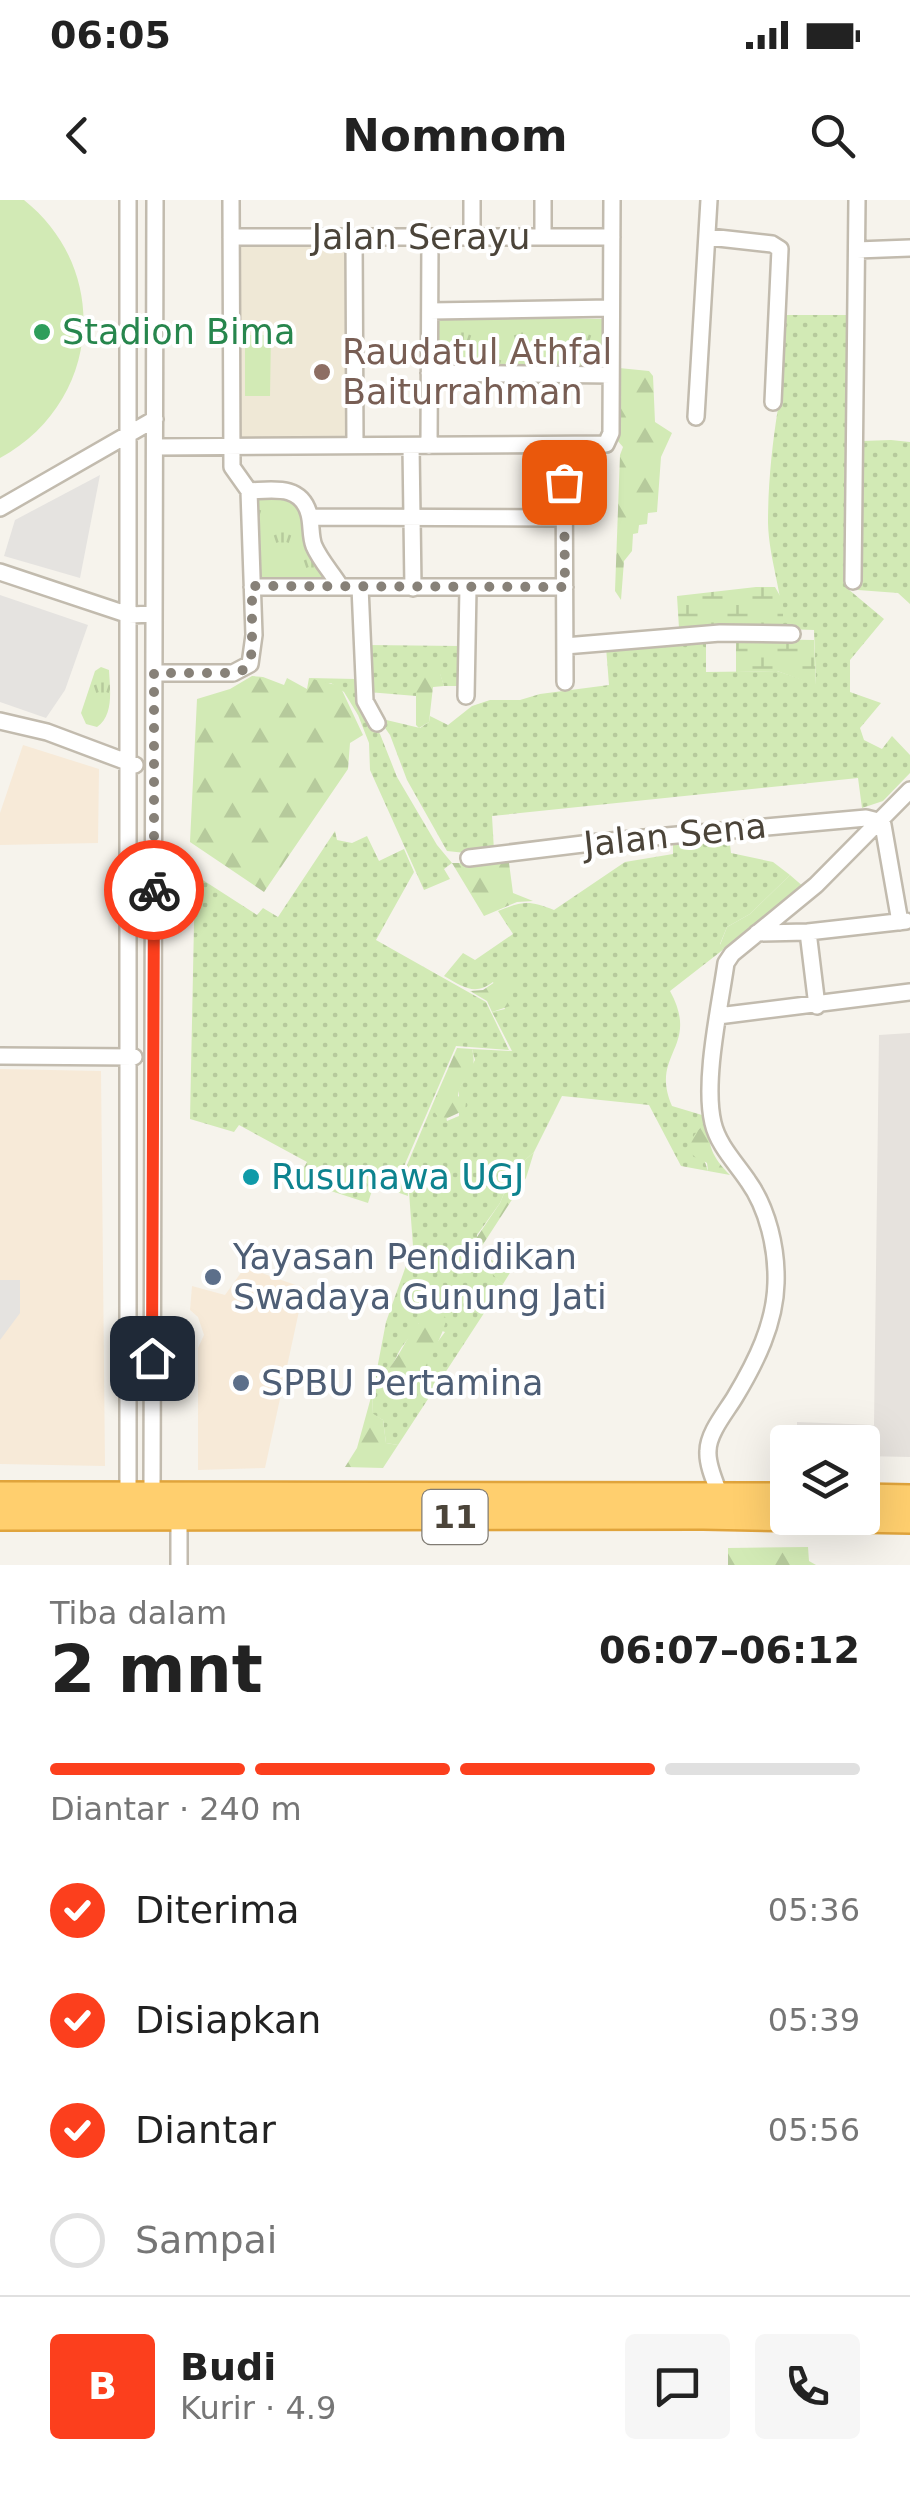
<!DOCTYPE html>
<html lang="id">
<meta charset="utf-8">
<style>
:root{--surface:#fff;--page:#f6f6f6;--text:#222;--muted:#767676;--line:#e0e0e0;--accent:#fc3f1d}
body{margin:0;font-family:"DejaVu Sans",sans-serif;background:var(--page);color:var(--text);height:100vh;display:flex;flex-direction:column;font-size:38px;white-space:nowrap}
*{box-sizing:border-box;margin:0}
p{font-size:32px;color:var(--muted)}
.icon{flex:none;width:55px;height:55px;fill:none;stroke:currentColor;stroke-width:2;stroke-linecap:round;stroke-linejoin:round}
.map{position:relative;height:1365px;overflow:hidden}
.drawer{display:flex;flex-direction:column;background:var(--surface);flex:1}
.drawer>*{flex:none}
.buttons{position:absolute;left:770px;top:1225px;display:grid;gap:20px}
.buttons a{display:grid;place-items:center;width:110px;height:110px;border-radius:10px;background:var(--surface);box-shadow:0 10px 40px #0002;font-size:50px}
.pin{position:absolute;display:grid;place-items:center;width:85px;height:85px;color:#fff;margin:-42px;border-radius:20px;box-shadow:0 5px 15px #0006}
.courier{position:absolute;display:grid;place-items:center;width:100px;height:100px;margin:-50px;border:8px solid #fc3f1d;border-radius:50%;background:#fff;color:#222;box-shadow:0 2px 12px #0007}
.headline em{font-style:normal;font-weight:700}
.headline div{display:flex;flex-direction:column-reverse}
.headline{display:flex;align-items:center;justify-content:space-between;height:170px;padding:0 50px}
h1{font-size:65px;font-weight:700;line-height:75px}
.bar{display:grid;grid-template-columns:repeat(4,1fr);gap:15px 10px;align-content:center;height:120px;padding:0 50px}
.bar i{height:12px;border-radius:8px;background:var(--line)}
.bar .active{background:var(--accent)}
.bar p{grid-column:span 4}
.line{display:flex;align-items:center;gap:25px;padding:0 50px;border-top:2px solid var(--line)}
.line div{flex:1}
.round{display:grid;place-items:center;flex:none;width:105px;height:105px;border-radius:10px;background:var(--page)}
ol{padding:0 50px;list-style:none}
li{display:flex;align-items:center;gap:30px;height:110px}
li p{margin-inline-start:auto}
li .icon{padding:10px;border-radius:50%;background:var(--accent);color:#fff;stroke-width:4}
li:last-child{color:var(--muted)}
li i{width:55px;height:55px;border:5px solid var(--line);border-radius:50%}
.status{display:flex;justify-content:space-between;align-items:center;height:70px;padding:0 50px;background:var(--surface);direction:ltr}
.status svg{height:28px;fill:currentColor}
header{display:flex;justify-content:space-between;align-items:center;height:130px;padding:0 50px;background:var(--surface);font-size:45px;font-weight:700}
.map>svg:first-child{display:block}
.commercial{fill:#f7ead8}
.industrial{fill:#e6e2dd}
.education{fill:#efe8d6}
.grass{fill:url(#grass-dots);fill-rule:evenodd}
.forest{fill:url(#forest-firs)}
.wetland{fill:url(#wetland-marsh)}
.park{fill:url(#park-tufts)}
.pitch{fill:#d2eab5}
.parking{fill:#e5e3e0}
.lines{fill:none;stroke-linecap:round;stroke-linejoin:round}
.minor-casing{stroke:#c2bbae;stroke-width:20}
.highway-casing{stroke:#e0a43c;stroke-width:30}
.minor{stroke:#fff;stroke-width:15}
.highway{stroke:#ffcf6e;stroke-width:25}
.done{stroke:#878178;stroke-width:10;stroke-dasharray:0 18}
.route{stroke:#fc3f1d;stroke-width:12}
.leisure-dot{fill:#2e9e5b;stroke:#fff;stroke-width:4}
.education-dot{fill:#8d6e63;stroke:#fff;stroke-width:4}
.culture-dot{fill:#0f9aa8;stroke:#fff;stroke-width:4}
.service-dot{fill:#5c6f8a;stroke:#fff;stroke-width:4}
.labels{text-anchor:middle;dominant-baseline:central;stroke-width:8;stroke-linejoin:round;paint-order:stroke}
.shield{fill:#fff;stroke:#817c74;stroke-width:2.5}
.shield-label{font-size:32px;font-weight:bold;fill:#4b4439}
.street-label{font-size:35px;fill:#4b4439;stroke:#fff}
.leisure-label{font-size:35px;fill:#27864d;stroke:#fff;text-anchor:start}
.education-label{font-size:35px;fill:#785e54;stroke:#fff;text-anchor:start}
.culture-label{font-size:35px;fill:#0d838f;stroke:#fff;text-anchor:start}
.service-label{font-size:35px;fill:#4e5e75;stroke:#fff;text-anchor:start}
</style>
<div class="status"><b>06:05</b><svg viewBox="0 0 49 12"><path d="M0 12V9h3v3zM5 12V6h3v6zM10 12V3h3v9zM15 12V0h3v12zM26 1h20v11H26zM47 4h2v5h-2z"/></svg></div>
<header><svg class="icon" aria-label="back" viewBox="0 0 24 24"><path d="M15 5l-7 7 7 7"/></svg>Nomnom<svg class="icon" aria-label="search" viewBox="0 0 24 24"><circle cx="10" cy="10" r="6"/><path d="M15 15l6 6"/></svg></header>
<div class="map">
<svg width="910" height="1365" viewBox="0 0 910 1365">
<defs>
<pattern id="grass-dots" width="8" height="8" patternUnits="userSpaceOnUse" patternTransform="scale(2.5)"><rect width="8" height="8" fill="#d2eab5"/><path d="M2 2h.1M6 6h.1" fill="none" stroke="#b6ca9c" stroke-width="1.8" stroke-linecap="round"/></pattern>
<pattern id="forest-firs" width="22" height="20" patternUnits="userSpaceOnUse" patternTransform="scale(2.5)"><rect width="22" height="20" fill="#d2eab5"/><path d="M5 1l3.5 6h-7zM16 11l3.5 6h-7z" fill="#b6ca9c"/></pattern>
<pattern id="wetland-marsh" width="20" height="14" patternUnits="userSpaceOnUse" patternTransform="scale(2.5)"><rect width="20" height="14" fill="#d2eab5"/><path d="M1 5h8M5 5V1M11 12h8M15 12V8" fill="none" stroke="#b6ca9c"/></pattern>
<pattern id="park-tufts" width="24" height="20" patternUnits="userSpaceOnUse" patternTransform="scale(2.5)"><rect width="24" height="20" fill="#d2eab5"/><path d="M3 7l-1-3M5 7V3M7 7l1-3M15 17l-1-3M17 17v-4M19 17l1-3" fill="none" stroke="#b6ca9c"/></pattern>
</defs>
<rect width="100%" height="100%" fill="#f6f3ec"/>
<path class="commercial" d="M 23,545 L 99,569 L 98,643 L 0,645 L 0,613 Z
M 0,869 L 101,871 L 105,1266 L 0,1264 Z
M 245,1067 L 304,1088 L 265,1268 L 198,1270 L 198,1148 L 204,1135 L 198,1117 L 190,1110 L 192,1086 L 225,1095 Z"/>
<path class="industrial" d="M 910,833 L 910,1257 L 863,1256 L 862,1242 L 797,1242 L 797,1222 L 874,1225 L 879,835 Z"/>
<path class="education" d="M 239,43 L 347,44 L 345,240 L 240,240 Z"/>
<path class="grass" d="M 784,115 L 849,115 L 848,389 L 884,419 L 850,460 L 850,492 L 881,503 L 860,528 L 864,540 L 882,549 L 892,536 L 910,555 L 910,573 L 883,601 L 862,608 L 858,578 L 492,616 L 494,651 L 475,654 L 447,651 L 407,580 L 390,535 L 378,518 L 420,528 L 429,522 L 430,516 L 448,525 L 472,506 L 490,500 L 520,500 L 540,494 L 609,485 L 606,447 L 706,439 L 706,472 L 777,471 L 816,484 L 814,430 L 783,429 C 783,393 769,360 768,323 C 768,284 772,246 778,208 C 782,177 782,146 784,115 Z
M 891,240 L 910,242 L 910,404 L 898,393 L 858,390 L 862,241 Z
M 367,445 L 461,446 L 460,486 L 444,486 L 440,474 L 416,477 L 416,496 L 368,492 Z
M 309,478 L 356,479 L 359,504 L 380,534 L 397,577 L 437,645 L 452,663 L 444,669 L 450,679 L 424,690 L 370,570 L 369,543 L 358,515 L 344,492 L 331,483 L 319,483 Z
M 335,631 L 337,640 L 352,643 L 367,636 L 379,661 L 404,649 L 414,672 L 376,740 L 486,802 L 509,850 L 456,846 L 405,964 L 408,996 L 374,984 L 368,1003 L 297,980 L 307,962 L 239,925 L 234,932 L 190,919 L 195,675 L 257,715 L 263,708 L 278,717 Z
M 729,636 L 731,653 L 773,662 L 790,675 L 750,714 L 727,727 L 720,744 L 724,749 L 670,791 C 701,848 649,853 672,906 L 702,915 L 708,921 L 696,936 L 708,971 L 681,966 L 649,905 L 562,896 L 534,952 L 514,970 L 500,1003 L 477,1035 L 477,1053 C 487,1062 492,1076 503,1084 L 398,1245 L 386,1243 L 383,1220 L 372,1214 L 373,1190 L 386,1122 L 413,1046 L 407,965 L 437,894 L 441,896 L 447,921 L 459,916 L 459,889 L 475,860 L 472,849 L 512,851 L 492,812 L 505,809 L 493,782 C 475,796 463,787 444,776 L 463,753 L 475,760 L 513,734 L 498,711 C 523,701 529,700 554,710 L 625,662 L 673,654 L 673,639 ZM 419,1123 L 445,1132 L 430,1152 L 412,1191 L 386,1172 C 397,1161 396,1154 404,1144 C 410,1136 415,1133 419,1123 Z"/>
<path class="forest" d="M 619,168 L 649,171 L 653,176 L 655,222 L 672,233 L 661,257 L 657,312 L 648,313 L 647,324 L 639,325 L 638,333 L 633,334 L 632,351 L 624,361 L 621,400 L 615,391 L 620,255 L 623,247 L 617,240 Z
M 427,470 L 440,473 L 444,486 L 433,487 L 429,522 L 419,528 L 416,525 L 416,477 Z
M 252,476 L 263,477 L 284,485 L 287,478 L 307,489 L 309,478 L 340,486 L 363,535 L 350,543 L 348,569 L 264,692 L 190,642 L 197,499 L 230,489 Z
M 452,663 L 509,663 L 513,693 L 533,701 L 517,702 L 484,716 Z
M 790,675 L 805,688 L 724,749 L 720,745 L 727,727 L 750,714 Z
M 498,780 L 507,781 C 514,790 514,796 510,806 L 492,812 L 487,801 L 470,791 L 483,790 Z
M 457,848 L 472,849 C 479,875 461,875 458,896 L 466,902 L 465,910 L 441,921 L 435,913 L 441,902 L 437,894 Z
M 708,921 C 708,946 712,957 730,975 L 708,971 L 707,963 C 703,960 696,959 693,955 C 683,944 700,927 708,921 Z
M 534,952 L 526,978 L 478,1052 L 511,1071 L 503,1084 C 490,1075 488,1063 477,1053 L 475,1040 L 500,1003 L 514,970 Z
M 437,1110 L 446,1118 C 447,1130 416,1188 404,1196 L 391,1191 L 386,1172 C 404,1153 411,1120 437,1110 Z
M 373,1190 L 372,1213 L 383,1220 L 386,1243 L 398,1245 L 383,1268 L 345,1267 L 357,1248 Z
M 808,1347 L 809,1361 L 816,1365 L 728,1365 L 728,1348 Z"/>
<path class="wetland" d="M 756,387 L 775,387 L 783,401 L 783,429 L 679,428 L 677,396 Z
M 736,439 L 814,440 L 816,485 L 777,471 L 736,472 Z"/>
<path class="park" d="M 448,116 L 605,119 L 604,169 L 434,167 L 436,123 Z
M 254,299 L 288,300 L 298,308 L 326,382 L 259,381 Z
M 101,467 L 109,470 C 110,490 114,515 97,527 L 86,524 L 81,513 L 95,471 Z"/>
<path class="pitch" d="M 0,0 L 24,0 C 113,71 100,204 0,258 Z
M 523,129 L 550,129 L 549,158 L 522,158 Z
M 245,135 L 271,135 L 270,196 L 245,196 Z"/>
<path class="parking" d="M 100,275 L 80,378 L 4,356 L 15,320 Z
M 0,395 L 88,425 L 65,490 L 46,518 L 0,502 Z
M 0,1080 L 20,1080 L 20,1113 L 0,1140 Z"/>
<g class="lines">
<g class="minor-casing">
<path id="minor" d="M 231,0 L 232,267 L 249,291 C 273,290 301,284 309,314 C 312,325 310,336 314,346 C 320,360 332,373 340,386
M 472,0 L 472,37
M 543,0 L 543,37
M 231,37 L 612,37
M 354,37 L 355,246
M 709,37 L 772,44 L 780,49 L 773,202
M 857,50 L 910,48
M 430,111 L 611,108
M 429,173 L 611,175
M 696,217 L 709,0
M 411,246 L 413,388
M 429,246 L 430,37
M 564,246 L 565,482
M 155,247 L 606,244 L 611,233 L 612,0
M 0,308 L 155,219
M 310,317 L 565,318
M 0,372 L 129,415 L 154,414
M 853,381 L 857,0
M 252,387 L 565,387
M 360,387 L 365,501 L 377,523
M 565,446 L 720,433 L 792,434
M 154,473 L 233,473 L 250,464 L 254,435 L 249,291
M 466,496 L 468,388
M 0,521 L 47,532 L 135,565
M 469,658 L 599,642 L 866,618 L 882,622 L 883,625 L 900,722
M 808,732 L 817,806
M 757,733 L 808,732 L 906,721
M 718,816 L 910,792
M 0,856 L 134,857
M 720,1295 C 715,1282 707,1265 708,1251 C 708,1233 726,1212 735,1197 C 756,1162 775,1124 776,1083 C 777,1049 768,1009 748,981 C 736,963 718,945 713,923 C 703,881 720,806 726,763 L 732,754 L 816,685 L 910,590
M 128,1296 L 128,0
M 152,1296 L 155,0
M 179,1317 L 179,1365"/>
</g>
<g class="highway-casing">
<path id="highway" d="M 0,1295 L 788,1296
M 862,1297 L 910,1298
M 0,1317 L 703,1316 L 910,1320"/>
</g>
<use href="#minor" class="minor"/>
<use href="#highway" class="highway"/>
</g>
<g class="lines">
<path class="done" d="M 154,690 L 154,473 L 233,473 L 243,470 L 252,453 L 252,386 L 565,387 L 564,282"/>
<path class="route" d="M 152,1158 L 154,690"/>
</g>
<circle class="leisure-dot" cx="42" cy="132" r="10"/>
<circle class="education-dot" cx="322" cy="172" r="10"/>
<circle class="culture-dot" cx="251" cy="977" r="10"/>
<g class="service-dot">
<circle cx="213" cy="1077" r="10"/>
<circle cx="241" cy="1183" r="10"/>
</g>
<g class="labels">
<rect class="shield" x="422.5" y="1290" width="65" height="54" rx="8"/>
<g class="shield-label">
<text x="455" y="1317">11</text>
</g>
<g class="street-label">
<text x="421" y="37">Jalan Serayu</text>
<text transform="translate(675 635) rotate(-6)">Jalan Sena</text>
</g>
<g class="leisure-label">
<text x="62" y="132">Stadion Bima</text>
</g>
<g class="education-label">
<text x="342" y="152">Raudatul Athfal<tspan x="342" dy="40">Baiturrahman</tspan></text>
</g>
<g class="culture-label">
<text x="271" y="977">Rusunawa UGJ</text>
</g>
<g class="service-label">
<text x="233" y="1057">Yayasan Pendidikan<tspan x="233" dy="40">Swadaya Gunung Jati</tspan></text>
<text x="261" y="1183">SPBU Pertamina</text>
</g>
</g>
</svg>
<div class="buttons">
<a><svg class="icon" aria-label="layers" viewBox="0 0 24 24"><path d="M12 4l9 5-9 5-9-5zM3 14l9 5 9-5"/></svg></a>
</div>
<div class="pin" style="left:564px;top:282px;background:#ea580c"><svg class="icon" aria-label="bag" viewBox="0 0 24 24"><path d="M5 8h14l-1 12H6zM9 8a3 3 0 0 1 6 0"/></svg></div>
<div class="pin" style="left:152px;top:1158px;background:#1f2937"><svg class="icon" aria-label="home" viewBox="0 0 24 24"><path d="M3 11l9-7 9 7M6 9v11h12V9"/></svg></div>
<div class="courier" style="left:154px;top:690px"><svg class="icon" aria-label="bike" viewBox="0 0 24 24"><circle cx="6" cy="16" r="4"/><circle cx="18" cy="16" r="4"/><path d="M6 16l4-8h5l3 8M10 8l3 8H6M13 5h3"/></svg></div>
</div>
<section class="drawer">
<div class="headline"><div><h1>2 mnt</h1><p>Tiba dalam</p></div><em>06:07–06:12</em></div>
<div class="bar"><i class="active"></i><i class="active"></i><i class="active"></i><i></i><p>Diantar · 240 m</p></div>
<ol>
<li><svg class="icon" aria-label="check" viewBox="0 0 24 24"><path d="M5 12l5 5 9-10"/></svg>Diterima<p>05:36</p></li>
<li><svg class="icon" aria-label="check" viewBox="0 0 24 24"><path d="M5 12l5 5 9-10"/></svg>Disiapkan<p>05:39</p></li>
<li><svg class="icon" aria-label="check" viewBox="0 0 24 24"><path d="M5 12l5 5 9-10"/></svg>Diantar<p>05:56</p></li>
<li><i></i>Sampai</li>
</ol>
<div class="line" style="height:180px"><b class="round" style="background:var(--accent);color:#fff">B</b><div><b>Budi</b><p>Kurir · 4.9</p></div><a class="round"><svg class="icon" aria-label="chat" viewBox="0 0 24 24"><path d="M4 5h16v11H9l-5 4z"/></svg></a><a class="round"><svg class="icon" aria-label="phone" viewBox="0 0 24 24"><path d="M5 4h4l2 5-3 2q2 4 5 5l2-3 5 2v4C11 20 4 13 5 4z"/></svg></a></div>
</section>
